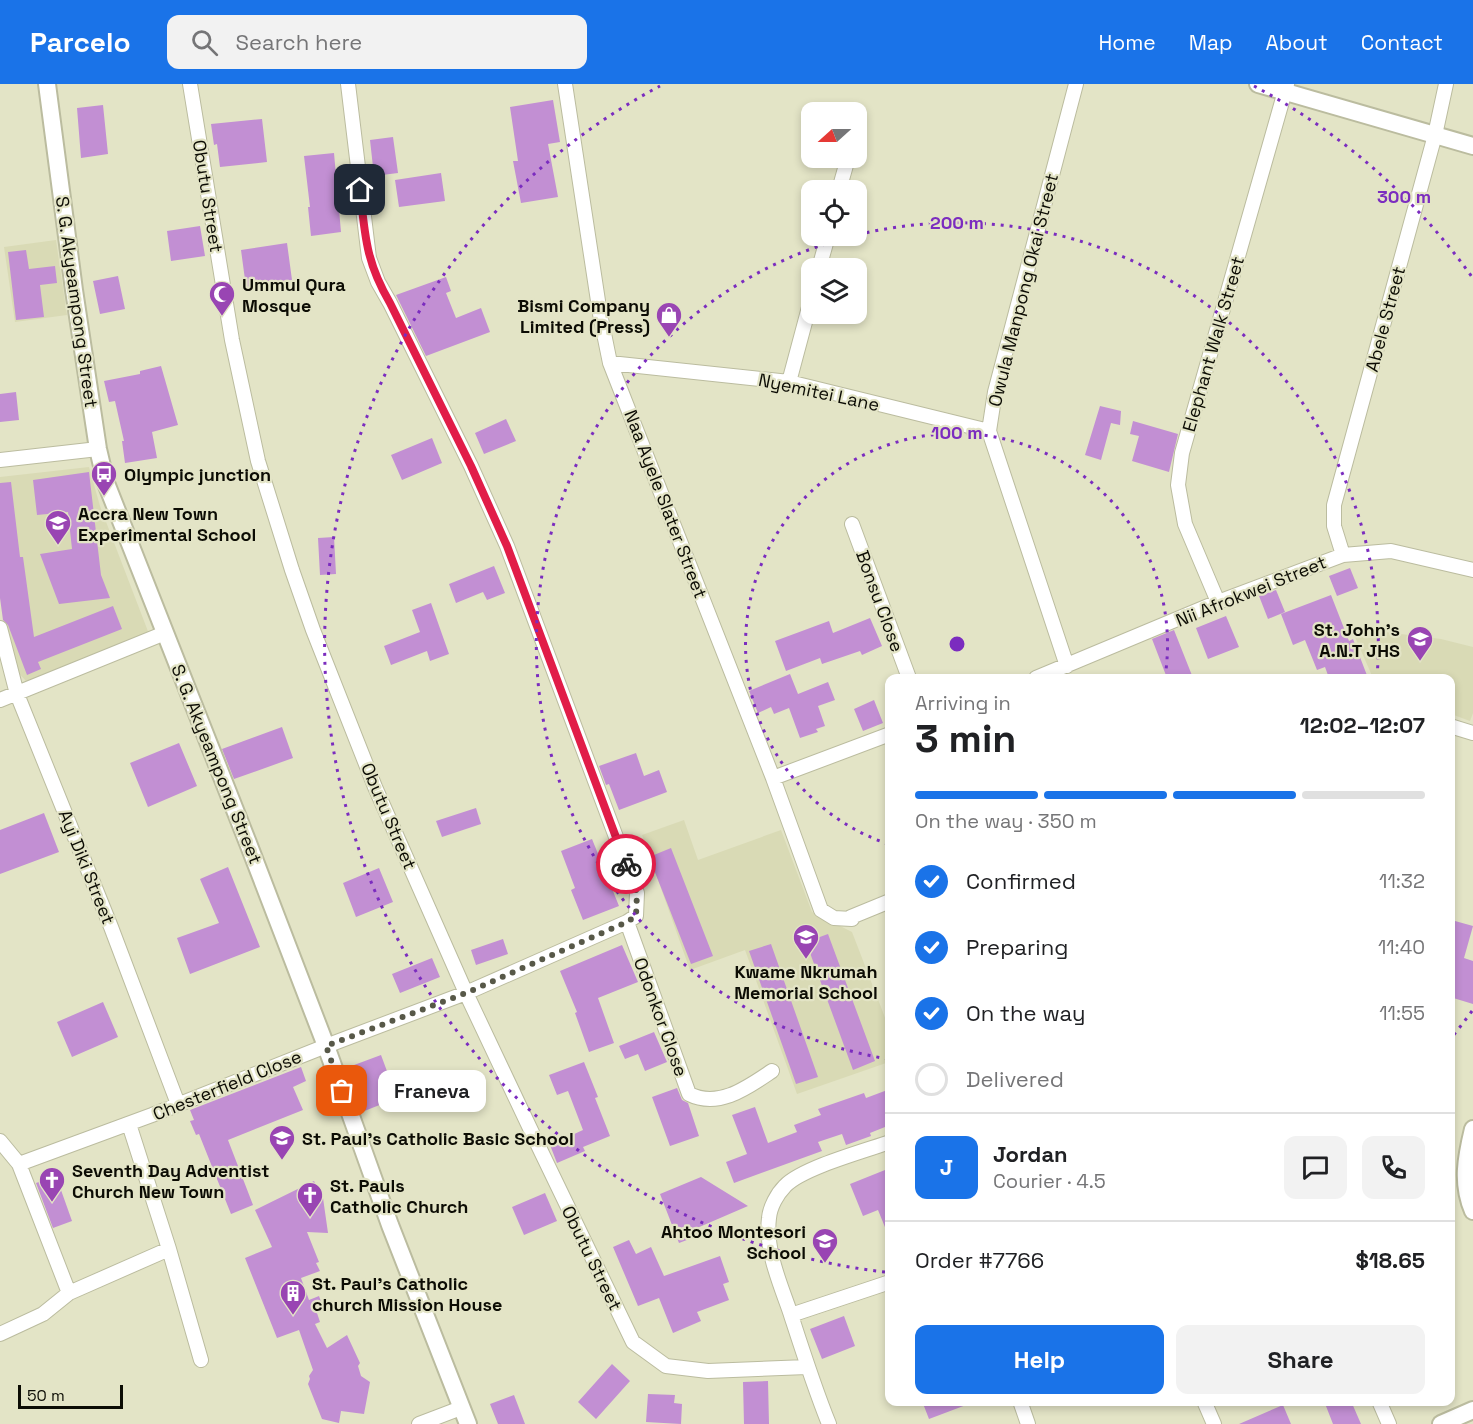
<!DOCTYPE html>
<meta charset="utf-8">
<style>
:root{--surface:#fff;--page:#f2f2f2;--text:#202124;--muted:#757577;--line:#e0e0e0;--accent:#1a73e8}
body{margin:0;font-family:"Space Grotesk",sans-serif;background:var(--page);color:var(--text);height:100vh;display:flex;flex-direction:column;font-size:22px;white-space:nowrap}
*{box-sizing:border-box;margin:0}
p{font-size:20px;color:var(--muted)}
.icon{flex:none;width:33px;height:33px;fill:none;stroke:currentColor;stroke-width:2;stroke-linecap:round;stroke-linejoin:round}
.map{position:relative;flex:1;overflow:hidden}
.details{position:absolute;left:885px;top:590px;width:570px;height:732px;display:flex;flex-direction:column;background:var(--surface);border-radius:12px;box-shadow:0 3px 9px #0003}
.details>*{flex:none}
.needle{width:39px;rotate:249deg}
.buttons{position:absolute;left:801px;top:18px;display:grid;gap:12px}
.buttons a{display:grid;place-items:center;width:66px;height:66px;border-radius:12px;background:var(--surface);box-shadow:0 3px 9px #0003;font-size:30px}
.scale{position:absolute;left:18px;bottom:15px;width:105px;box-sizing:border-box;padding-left:6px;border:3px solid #0c0c04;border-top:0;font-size:16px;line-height:21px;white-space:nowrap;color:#0c0c04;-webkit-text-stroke:4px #e3e4c6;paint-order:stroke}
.pin{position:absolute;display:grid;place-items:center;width:51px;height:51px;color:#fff;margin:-26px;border-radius:12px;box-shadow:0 3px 9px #0006}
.courier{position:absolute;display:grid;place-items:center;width:60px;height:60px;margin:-30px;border:4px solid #e11d48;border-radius:50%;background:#fff;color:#222;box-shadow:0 2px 8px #0007}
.bubble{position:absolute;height:42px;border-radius:12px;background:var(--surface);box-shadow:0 3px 9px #0003;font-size:20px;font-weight:700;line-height:42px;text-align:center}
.overview em{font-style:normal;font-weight:700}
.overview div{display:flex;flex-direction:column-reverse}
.overview{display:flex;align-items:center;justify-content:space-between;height:102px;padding:0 30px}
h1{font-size:39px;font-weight:700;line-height:45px}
.bar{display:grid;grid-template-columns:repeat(4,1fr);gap:9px 6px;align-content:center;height:72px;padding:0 30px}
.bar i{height:8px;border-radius:4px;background:var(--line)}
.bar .active{background:var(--accent)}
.bar p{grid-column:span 4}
.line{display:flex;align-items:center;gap:15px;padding:0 30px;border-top:2px solid var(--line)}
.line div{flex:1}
.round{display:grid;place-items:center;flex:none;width:63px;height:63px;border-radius:12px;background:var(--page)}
ol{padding:0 30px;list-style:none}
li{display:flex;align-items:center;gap:18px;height:66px}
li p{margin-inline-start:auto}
li .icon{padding:6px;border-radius:50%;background:var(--accent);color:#fff;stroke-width:4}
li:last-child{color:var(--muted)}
li i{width:33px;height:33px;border:3px solid var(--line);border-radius:50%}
.action{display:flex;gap:12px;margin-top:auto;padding:12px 30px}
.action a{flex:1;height:69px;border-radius:12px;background:var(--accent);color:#fff;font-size:24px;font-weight:700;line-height:69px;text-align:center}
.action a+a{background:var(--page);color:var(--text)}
header{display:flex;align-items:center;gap:36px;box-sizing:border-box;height:84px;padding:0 30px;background:var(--accent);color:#fff}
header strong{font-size:28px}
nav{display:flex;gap:33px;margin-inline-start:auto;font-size:21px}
.search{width:420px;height:54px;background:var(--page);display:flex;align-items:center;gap:15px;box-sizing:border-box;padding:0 21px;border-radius:12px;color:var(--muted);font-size:22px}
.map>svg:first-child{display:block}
.built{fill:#d9dab5}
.building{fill:#c28fd3}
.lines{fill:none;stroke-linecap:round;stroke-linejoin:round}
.minor-casing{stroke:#bbbc9f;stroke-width:16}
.tertiary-casing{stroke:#bbbc9f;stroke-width:20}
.minor{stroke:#fff;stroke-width:14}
.tertiary{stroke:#fff;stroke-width:16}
.done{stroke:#575848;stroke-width:6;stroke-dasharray:0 10.8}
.route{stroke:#e11d48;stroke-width:8}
.ring{fill:none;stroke:#7b2cbf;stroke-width:3;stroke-dasharray:3 6}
.labels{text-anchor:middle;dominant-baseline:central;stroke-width:4.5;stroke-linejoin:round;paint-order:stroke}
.street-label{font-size:18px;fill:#0c0c04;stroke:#e3e4c6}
.poi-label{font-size:18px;font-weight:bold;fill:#0c0c04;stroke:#e3e4c6;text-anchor:start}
.centre{fill:#7b2cbf;stroke:#e3e4c6;stroke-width:3}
.ring-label{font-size:18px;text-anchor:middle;font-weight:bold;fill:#7b2cbf;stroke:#e3e4c6;stroke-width:4.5;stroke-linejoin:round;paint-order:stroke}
</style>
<header>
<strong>Parcelo</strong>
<div class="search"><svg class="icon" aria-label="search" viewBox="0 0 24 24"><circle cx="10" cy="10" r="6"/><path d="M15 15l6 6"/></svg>Search here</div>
<nav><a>Home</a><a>Map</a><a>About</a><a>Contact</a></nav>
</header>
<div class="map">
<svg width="1473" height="1340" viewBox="0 0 1473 1340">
<rect width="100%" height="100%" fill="#e3e4c6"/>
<path class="built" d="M 56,156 L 67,231 L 15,238 L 4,163 Z
M 89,383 L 100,422 L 149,550 L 26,597 L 13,583 L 0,502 L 0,393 Z
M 1369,546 L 1441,555 L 1473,563 L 1473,629 L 1470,637 L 1451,630 L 1450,594 L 1373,594 L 1355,553 Z
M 684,736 L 698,776 L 781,746 L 812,828 L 852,848 L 889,944 L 889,978 L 797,1010 L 745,866 L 690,886 L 642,751 Z"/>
<path class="building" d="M 553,16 L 560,58 L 548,60 L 558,113 L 521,119 L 513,77 L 518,77 L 510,23 Z
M 103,21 L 108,70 L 81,74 L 77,24 Z
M 262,35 L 267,78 L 220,83 L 217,60 L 214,61 L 211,40 Z
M 393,53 L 398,89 L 374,92 L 370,56 Z
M 334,69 L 341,148 L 311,152 L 308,123 L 310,123 L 304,72 Z
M 441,89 L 445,117 L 399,123 L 395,96 Z
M 200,142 L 205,172 L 171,177 L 167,147 Z
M 287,159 L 292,196 L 246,203 L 241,166 Z
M 26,166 L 29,185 L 55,182 L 57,199 L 40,201 L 44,233 L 16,236 L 8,168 Z
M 118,192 L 125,225 L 100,230 L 93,197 Z
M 446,193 L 451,207 L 446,209 L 456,234 L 481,224 L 490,248 L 426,272 L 396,211 Z
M 161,282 L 178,341 L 152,348 L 157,374 L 125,379 L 122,357 L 124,357 L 115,317 L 109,318 L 104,297 L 140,290 L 140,287 Z
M 16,308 L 19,336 L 0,338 L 0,310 Z
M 1100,322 L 1121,327 L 1120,341 L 1111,339 L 1101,376 L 1085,371 Z
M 506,335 L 516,357 L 484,370 L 475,349 Z
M 1133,337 L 1178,350 L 1169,388 L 1132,377 L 1139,352 L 1130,350 Z
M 432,354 L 442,379 L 402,396 L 391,371 Z
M 89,388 L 101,491 L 110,514 L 59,520 L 40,470 L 72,465 L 68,428 L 37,431 L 33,396 Z
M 11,398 L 20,473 L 23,473 L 34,553 L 113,522 L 122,545 L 38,578 L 41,585 L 27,591 L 8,541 L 3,536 L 0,514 L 0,399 Z
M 334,453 L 336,490 L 320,491 L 318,454 Z
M 494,482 L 505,509 L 487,516 L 483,508 L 456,519 L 449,500 Z
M 1350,484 L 1358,504 L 1337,512 L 1329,492 Z
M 1276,506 L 1285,528 L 1268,535 L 1259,512 Z
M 1331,511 L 1349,557 L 1353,555 L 1368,594 L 1329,594 L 1325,583 L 1317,586 L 1305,556 L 1293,561 L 1281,530 Z
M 431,519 L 449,570 L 430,577 L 427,567 L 391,581 L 384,562 L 420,548 L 412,526 Z
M 1226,532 L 1239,563 L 1208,575 L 1196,544 Z
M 870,534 L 882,562 L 862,571 L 860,567 L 822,580 L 820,574 L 786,587 L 775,557 L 829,537 L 833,549 Z
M 1174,546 L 1193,594 L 1167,594 L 1152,555 Z
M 790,590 L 798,610 L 828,598 L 835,616 L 818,622 L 825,642 L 816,645 L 818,648 L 800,654 L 789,624 L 774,630 L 771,623 L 758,629 L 749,607 Z
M 874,616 L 883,639 L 863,647 L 854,625 Z
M 282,643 L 293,674 L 234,695 L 222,665 Z
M 179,659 L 197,702 L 148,723 L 130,679 Z
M 636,669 L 644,692 L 659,686 L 667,708 L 619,726 L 609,700 L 606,701 L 599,682 Z
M 476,724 L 481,740 L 442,753 L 436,737 Z
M 44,729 L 59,768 L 0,790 L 0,746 Z
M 592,755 L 619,822 L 583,836 L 571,806 L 575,804 L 561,767 Z
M 671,764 L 713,872 L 691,880 L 649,773 Z
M 228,783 L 260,863 L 190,890 L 177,854 L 219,839 L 200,795 Z
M 379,784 L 393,818 L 356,833 L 343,799 Z
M 1455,837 L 1473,842 L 1464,874 L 1473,877 L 1473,920 L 1450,913 L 1450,854 Z
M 828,850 L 875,977 L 853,986 L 806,858 Z
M 503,855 L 508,870 L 476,881 L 471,866 Z
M 771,860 L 818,993 L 796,1000 L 749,867 Z
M 622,861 L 638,898 L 598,914 L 614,959 L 589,968 L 575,929 L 577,928 L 560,887 Z
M 432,874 L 440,893 L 400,909 L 392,890 Z
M 103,918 L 118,953 L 72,973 L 57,938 Z
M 654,948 L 667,978 L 645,987 L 638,970 L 625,975 L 619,962 Z
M 381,971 L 397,1014 L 362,1028 L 346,984 Z
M 584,978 L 598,1013 L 595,1014 L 610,1052 L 583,1063 L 585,1067 L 557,1079 L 550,1061 L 583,1046 L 568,1007 L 557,1011 L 549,991 Z
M 301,983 L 306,997 L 293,1003 L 303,1026 L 228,1056 L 253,1121 L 231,1130 L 199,1050 L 196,1051 L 190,1037 L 194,1036 L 190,1026 Z
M 677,1004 L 682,1016 L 688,1019 L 699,1052 L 670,1062 L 652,1013 Z
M 890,1005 L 890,1041 L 870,1049 L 871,1052 L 846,1061 L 842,1050 L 818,1058 L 822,1067 L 734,1099 L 726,1078 L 747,1070 L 732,1031 L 755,1023 L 768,1059 L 797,1048 L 794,1041 L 821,1031 L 818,1025 L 864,1009 L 866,1014 Z
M 890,1084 L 890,1153 L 889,1153 L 878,1126 L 863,1132 L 850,1100 Z
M 56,1092 L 72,1137 L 53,1144 L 36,1099 Z
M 701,1093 L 748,1122 L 697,1144 L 700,1151 L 679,1159 L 660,1110 Z
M 314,1097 L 323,1114 L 328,1149 L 307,1148 L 319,1178 L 316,1179 L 320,1187 L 301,1194 L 309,1216 L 319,1212 L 323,1223 L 316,1226 L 320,1238 L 315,1240 L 327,1264 L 347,1251 L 360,1279 L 358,1282 L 361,1292 L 370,1298 L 364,1330 L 341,1327 L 339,1339 L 322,1335 L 308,1300 L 310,1295 L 309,1292 L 313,1286 L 299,1246 L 277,1254 L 245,1174 L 272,1163 L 255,1126 Z
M 545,1109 L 557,1137 L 524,1151 L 512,1123 Z
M 629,1156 L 636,1170 L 651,1163 L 664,1192 L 720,1172 L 729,1198 L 723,1200 L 729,1216 L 697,1228 L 701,1237 L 673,1249 L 659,1214 L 638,1222 L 613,1163 Z
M 844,1232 L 855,1262 L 822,1275 L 810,1245 Z
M 612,1280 L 630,1297 L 596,1335 L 578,1318 Z
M 768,1297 L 769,1340 L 744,1340 L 743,1298 Z
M 648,1310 L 675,1311 L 674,1319 L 682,1320 L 681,1340 L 646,1338 Z
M 514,1311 L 525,1340 L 498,1340 L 490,1320 Z
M 922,1317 L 974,1317 L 974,1318 L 929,1335 Z
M 1324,1317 L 1351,1317 L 1361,1340 L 1333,1340 Z
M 1283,1321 L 1291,1340 L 1239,1340 Z"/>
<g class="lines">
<g class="minor-casing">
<path id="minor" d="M 190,0 L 232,256 L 258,377 L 292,486 L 313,546 L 375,703 L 466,909 L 536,1057 L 633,1258 L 666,1282 L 708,1287 L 807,1283
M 565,0 L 600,230 L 610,279 L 773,694 L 821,826 L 834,834 L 852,835 L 851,833 L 890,817
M 839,106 L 848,74
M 819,184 L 828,152
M 610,279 L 789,298 L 989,347
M 789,298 L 812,212
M 0,376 L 98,365
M 852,440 L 909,594
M 1343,471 L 1334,442 L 1334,421 L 1435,51 L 1446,0
M 1218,518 L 1185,440 L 1178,401 L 1182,369 L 1287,0
M 0,544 L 17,610 L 111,843 L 178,1020
M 1067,582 L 989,347 L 995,308 L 1076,0
M 1036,594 L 1218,518 L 1343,471 L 1391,467 L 1473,486
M 0,616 L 165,549
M 1450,642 L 1473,649
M 773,694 L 890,650
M 627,838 L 689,1010 C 719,1025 748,1003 772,987
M 129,1040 L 169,1165 L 201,1276
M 0,1057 L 19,1080 L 152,1031 L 326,962 L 466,909 L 627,838 L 636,832 L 637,809 L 507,462 L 471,382 L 390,219 L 378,198 L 369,174 L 348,0
M 19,1080 L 69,1209
M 791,1231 L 890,1198
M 0,1250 L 43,1230 L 69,1209 L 169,1165
M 1020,1317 L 1028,1340
M 1204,1317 L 1214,1340
M 1379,1317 L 1389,1340
M 419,1340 L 461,1324
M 829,1340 C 814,1303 802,1265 790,1228 C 780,1199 765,1166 769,1134 C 770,1123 777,1110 785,1102 C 802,1084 864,1067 890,1058"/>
</g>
<g class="tertiary-casing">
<path id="tertiary" d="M 47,0 L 74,206 L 98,365 L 106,399 L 248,759 L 326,962 L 390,1141 L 468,1340
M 1258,0 L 1473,62
M 1473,1045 C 1466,1074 1461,1099 1473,1127
M 1441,1340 L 1473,1326"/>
</g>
<use href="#minor" class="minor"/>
<use href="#tertiary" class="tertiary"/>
</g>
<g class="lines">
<path class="done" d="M 342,1007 L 326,962 L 466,909 L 627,838 L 636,832 L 637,809 L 626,780"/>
<path class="route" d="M 360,106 C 365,152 366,178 390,219 L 471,382 L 507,462 L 626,780"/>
</g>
<g class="ring">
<path d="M888 760A211 211 0 1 1 1165 593"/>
<path d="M888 975A421 421 0 1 1 1377 593"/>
<path d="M1472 927A632 632 0 0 1 1452 953M885 1188A632 632 0 0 1 660 2M1254 2A632 632 0 0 1 1472 193"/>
</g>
<defs>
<g id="mosque-pin" transform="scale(1.35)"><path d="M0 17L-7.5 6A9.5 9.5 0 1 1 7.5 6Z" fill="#9945b3" stroke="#e3e4c6"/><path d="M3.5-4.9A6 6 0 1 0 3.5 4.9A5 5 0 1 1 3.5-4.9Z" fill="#fff"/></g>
<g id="shop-pin" transform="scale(1.35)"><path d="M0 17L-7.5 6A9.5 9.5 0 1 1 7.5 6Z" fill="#9945b3" stroke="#e3e4c6"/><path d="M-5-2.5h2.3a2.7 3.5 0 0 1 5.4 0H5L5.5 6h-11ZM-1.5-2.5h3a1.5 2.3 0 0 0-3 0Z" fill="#fff"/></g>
<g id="bus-pin" transform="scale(1.35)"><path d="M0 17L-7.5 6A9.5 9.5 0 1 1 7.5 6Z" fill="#9945b3" stroke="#e3e4c6"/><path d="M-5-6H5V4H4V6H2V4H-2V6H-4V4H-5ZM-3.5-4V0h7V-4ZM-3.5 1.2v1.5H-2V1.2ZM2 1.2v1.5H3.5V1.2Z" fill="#fff"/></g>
<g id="school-pin" transform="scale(1.35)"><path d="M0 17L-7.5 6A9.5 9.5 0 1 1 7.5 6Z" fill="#9945b3" stroke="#e3e4c6"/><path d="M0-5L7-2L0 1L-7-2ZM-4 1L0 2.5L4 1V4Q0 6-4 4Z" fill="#fff"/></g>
<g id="church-pin" transform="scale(1.35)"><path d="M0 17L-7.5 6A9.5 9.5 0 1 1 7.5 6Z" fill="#9945b3" stroke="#e3e4c6"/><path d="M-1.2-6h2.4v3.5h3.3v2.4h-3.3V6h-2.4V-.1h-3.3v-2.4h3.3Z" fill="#fff"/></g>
<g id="building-pin" transform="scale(1.35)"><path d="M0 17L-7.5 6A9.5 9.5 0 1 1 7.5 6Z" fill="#9945b3" stroke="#e3e4c6"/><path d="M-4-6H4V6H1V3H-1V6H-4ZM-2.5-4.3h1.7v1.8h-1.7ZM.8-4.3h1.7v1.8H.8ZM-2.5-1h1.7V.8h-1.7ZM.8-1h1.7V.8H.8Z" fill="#fff"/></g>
</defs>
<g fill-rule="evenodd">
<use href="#mosque-pin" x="222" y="210"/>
<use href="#shop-pin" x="669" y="231"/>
<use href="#bus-pin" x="104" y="390"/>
<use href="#school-pin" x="58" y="439"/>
<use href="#school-pin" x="1420" y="555"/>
<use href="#school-pin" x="806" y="853"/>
<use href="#school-pin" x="282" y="1054"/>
<use href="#church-pin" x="52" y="1096"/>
<use href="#church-pin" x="310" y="1111"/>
<use href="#school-pin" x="825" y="1157"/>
<use href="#building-pin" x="293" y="1209"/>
</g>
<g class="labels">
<g class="street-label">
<text transform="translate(208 112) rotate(81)">Obutu Street</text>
<text transform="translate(1023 206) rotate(-76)">Owula Manpong Okai Street</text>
<text transform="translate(77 218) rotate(82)">S. G. Akyeampong Street</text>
<text transform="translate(1385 235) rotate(-75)">Abele Street</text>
<text transform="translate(1213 260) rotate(-74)">Elephant Walk Street</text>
<text transform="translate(819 308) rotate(12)">Nyemitei Lane</text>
<text transform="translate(666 420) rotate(69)">Naa Ayele Slater Street</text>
<text transform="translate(1251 507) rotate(-22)">Nii Afrokwei Street</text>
<text transform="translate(880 517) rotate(70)">Bonsu Close</text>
<text transform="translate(217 680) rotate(68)">S. G. Akyeampong Street</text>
<text transform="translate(389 732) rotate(67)">Obutu Street</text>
<text transform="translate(87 783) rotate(68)">Ayi Diki Street</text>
<text transform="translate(661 933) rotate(70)">Odonkor Close</text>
<text transform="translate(227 1001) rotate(-22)">Chesterfield Close</text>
<text transform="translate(592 1174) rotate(64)">Obutu Street</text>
</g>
<g class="poi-label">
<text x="242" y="200">Ummul Qura<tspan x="242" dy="21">Mosque</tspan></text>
<text x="650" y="221" text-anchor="end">Bismi Company<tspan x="650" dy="21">Limited (Press)</tspan></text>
<text x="124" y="390">Olympic junction</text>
<text x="78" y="429">Accra New Town<tspan x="78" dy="21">Experimental School</tspan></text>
<text x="1400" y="545" text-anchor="end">St. John's<tspan x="1400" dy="21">A.N.T JHS</tspan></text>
<text x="806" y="887" text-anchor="middle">Kwame Nkrumah<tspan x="806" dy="21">Memorial School</tspan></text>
<text x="302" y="1054">St. Paul's Catholic Basic School</text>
<text x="72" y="1086">Seventh Day Adventist<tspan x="72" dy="21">Church New Town</tspan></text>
<text x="330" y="1101">St. Pauls<tspan x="330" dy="21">Catholic Church</tspan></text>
<text x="806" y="1147" text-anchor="end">Ahtoo Montesori<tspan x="806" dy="21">School</tspan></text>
<text x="312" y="1199">St. Paul's Catholic<tspan x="312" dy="21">church Mission House</tspan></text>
</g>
</g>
<circle cx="957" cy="560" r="9" class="centre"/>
<g class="ring-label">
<text x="1404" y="119">300 m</text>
<text x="957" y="145">200 m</text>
<text x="957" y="355">100 m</text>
</g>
</svg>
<div class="buttons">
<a><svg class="needle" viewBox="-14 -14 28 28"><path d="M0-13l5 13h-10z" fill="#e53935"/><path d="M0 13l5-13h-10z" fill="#757577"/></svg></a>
<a><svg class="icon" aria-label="locate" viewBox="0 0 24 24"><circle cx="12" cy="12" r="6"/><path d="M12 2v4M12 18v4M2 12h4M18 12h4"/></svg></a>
<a><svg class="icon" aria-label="layers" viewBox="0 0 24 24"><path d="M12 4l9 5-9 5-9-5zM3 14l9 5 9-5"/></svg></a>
</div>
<div class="scale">50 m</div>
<div class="pin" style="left:342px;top:1007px;background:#ea580c"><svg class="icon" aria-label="bag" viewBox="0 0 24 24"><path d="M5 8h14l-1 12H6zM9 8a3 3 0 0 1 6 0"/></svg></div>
<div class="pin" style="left:360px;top:106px;background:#1f2937"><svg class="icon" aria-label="home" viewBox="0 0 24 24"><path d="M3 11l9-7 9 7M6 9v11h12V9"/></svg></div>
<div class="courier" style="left:626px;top:780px"><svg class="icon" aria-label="bike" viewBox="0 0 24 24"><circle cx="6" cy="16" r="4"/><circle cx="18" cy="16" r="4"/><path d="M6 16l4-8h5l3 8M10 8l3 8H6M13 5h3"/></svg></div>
<div class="bubble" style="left:378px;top:986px;width:108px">Franeva</div>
<section class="details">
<div class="overview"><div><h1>3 min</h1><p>Arriving in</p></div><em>12:02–12:07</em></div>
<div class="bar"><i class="active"></i><i class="active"></i><i class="active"></i><i></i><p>On the way · 350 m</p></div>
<ol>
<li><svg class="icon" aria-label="check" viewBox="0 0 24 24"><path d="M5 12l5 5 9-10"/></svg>Confirmed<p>11:32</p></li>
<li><svg class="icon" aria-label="check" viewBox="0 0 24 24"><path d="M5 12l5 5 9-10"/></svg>Preparing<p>11:40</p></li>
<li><svg class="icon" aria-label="check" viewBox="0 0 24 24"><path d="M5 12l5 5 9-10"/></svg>On the way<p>11:55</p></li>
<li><i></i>Delivered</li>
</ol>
<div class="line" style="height:108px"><b class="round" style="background:var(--accent);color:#fff">J</b><div><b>Jordan</b><p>Courier · 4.5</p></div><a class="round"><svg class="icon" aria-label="chat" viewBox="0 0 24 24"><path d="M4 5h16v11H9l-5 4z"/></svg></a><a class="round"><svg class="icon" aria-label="phone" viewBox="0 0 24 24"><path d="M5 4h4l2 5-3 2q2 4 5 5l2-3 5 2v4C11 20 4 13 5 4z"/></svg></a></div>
<div class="line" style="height:78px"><div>Order #7766</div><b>$18.65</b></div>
<div class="action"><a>Help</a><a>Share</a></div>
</section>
</div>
